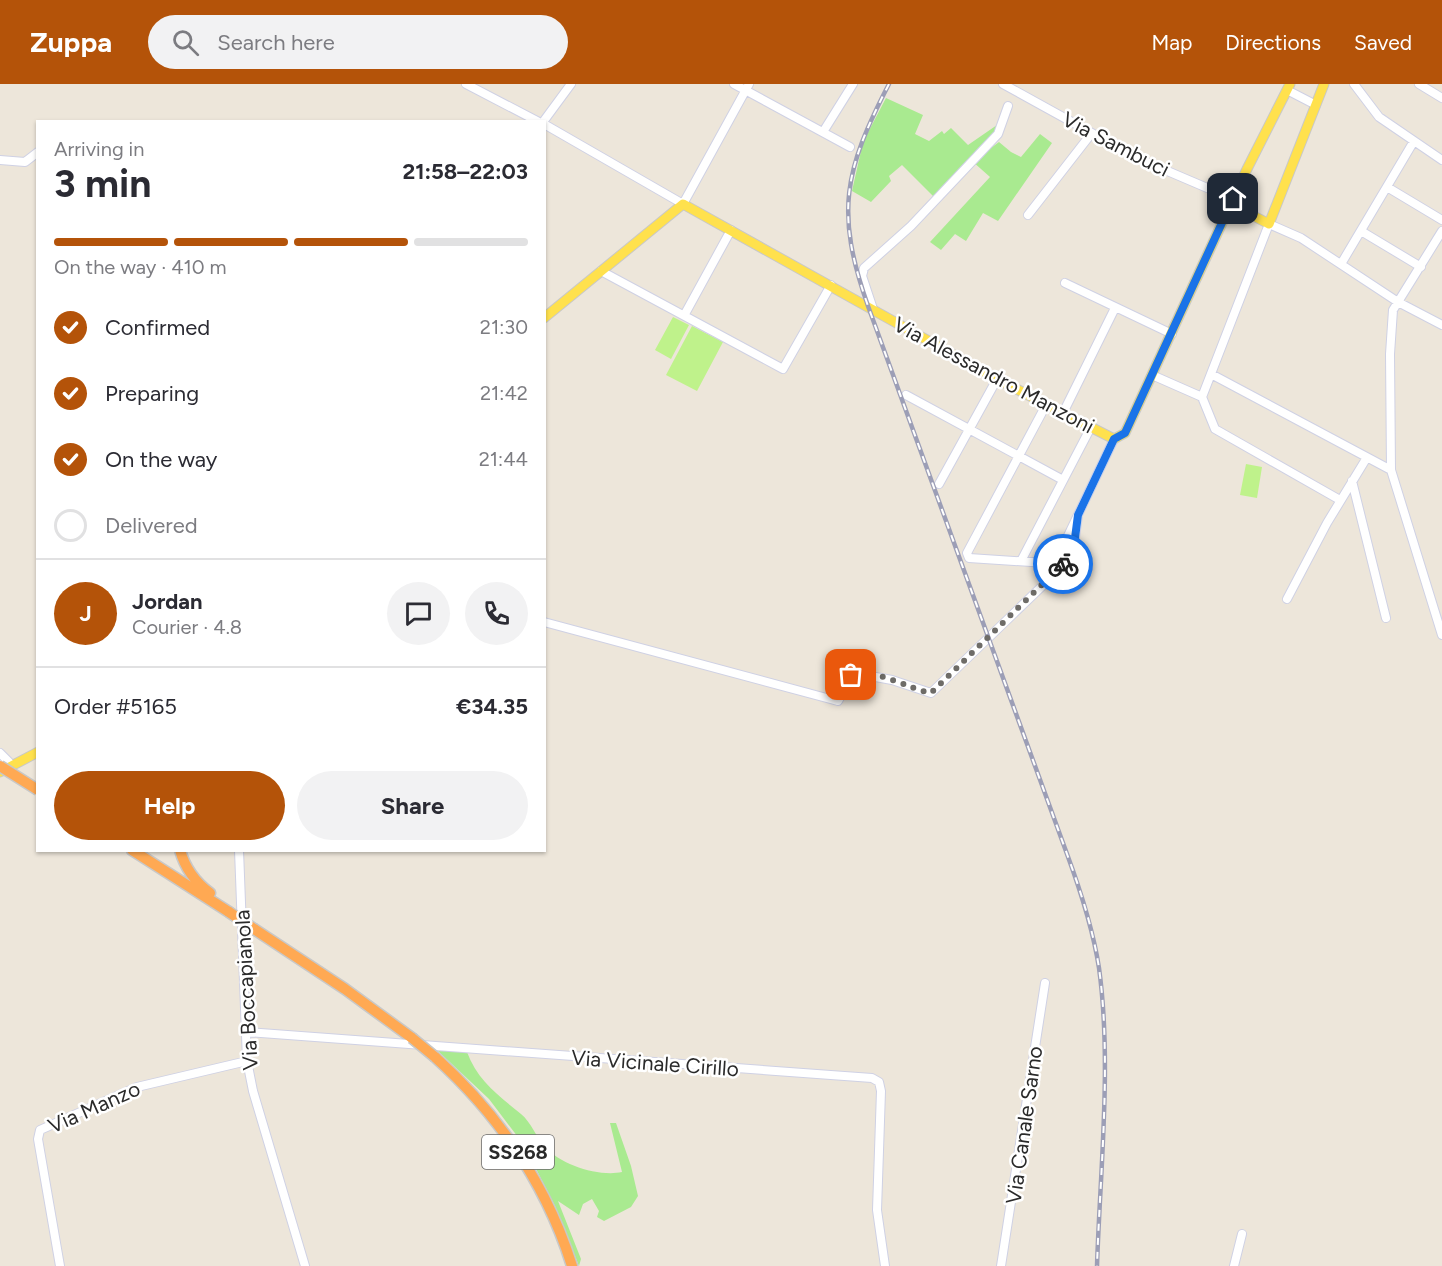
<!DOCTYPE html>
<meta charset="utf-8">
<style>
:root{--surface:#fff;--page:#f2f2f3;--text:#2b2b33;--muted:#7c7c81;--line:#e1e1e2;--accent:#b45309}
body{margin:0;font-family:Figtree,sans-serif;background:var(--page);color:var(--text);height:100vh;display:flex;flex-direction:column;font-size:22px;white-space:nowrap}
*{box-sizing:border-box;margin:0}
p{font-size:20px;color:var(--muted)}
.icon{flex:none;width:33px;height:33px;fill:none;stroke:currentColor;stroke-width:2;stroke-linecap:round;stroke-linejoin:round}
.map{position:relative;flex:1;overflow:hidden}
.sheet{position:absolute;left:36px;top:36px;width:510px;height:732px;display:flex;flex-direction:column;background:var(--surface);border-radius:0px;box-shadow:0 2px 4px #0004}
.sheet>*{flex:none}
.pin{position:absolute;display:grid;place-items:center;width:51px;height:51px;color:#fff;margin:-26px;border-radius:12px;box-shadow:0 3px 9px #0006}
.courier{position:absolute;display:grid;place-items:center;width:60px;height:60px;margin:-30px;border:4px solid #1a73e8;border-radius:50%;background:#fff;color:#222;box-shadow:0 2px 8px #0007}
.overview em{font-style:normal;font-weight:700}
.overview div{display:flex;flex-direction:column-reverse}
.overview{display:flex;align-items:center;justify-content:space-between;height:102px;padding:0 18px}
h1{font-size:39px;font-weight:700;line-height:45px}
.bar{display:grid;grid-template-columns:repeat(4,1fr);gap:9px 6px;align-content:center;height:72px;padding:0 18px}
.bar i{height:8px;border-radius:4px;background:var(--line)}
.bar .active{background:var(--accent)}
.bar p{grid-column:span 4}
.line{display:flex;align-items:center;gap:15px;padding:0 18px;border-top:2px solid var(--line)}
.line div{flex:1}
.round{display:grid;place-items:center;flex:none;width:63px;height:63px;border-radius:32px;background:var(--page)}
ol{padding:0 18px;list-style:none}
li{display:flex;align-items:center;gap:18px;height:66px}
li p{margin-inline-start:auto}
li .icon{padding:6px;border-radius:50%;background:var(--accent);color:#fff;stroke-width:4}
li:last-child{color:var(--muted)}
li i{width:33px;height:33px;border:3px solid var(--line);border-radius:50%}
.button{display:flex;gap:12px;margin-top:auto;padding:12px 18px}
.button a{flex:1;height:69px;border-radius:36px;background:var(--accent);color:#fff;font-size:24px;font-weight:700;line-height:69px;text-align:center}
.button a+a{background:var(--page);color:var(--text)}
header{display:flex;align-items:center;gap:36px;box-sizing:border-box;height:84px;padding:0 30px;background:var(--accent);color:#fff}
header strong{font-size:28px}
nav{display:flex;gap:33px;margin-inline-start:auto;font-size:21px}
.search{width:420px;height:54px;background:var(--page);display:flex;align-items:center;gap:15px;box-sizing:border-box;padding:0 21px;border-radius:33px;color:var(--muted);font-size:22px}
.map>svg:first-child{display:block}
.green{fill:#a9ea90}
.pitch{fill:#bff28b}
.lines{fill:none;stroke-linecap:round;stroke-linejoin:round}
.minor-casing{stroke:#cfd1e4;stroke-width:10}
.major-casing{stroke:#c8c8c8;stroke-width:11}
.highway-casing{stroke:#c8c8c8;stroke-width:13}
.minor{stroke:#fff;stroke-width:8}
.major{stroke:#ffe14d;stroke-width:9}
.highway{stroke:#ffa953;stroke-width:10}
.rail-casing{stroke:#9c9eb6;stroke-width:4.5}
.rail{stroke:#fff;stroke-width:2;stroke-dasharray:7;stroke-linecap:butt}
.highway-bridge-casing{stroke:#c8c8c8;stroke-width:13;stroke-linecap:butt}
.highway-bridge{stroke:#ffa953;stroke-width:10}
.done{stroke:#6e6c68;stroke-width:6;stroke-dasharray:0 10.8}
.route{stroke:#1a73e8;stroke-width:8}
.labels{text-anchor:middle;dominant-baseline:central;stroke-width:5;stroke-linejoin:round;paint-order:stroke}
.shield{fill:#fff;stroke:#6a6a6a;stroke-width:1.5}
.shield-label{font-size:20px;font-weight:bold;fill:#2a2a2a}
.street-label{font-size:21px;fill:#2a2a2a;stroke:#fff}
</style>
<header>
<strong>Zuppa</strong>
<div class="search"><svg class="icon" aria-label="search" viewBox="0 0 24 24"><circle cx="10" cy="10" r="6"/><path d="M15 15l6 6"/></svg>Search here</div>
<nav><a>Map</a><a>Directions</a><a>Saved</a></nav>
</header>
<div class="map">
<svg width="1442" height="1182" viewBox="0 0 1442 1182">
<rect width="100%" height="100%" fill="#ede6da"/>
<path class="green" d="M 886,14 L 923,31 L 915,50 L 929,57 L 942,47 L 944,50 L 951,44 L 968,61 L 997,41 L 1001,45 L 988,59 L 991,64 L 999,58 L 1011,68 L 1021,73 L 1040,50 L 1052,59 L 998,137 L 983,129 L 966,157 L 955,150 L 941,166 L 930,158 L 990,93 L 972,77 L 934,113 L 902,81 L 889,92 L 891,97 L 871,118 L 852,107 L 863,58 Z
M 437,966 L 467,968 C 477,996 499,1012 521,1030 C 531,1038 536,1053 545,1063 C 561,1081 599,1093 622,1088 L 610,1039 L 616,1039 L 631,1082 L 638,1112 L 631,1123 L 604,1137 L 597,1133 L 599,1127 L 592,1115 L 583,1120 L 579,1131 L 558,1117 L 581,1175 L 579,1182 L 555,1122 L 532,1077 L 533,1073 L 489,1015 Z"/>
<path class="pitch" d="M 673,233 L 689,241 L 671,275 L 655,266 Z
M 692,242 L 723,258 L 697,307 L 666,291 Z
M 1246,380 L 1262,383 L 1257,414 L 1240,411 Z"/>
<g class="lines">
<g class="minor-casing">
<path id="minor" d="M 466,0 L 539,38
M 734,0 L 850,63
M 1003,0 L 1137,74 L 1233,115
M 1354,0 L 1379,33 L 1442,76
M 1419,0 L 1442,14
M 1287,6 L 1316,21
M 543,38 L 571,0
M 544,40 L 683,120 L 749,0
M 823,48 L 853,0
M 0,76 L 25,78 L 38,68
M 1387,103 L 1442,136
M 1028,131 L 1091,50
M 1361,147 L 1421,183
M 1341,180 L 1414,57
M 601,187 L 783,285 L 831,201
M 1065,199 L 1172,250
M 873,225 L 862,192 L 864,184 L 911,142 L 998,50 L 1008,22
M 686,228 L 731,146
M 1442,241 L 1398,218 L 1393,226 L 1390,270 L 1391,386 L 1442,551
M 1211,290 L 1391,386
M 1152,291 L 1202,313
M 906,311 L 1063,396
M 1046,321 L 967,469 L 969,474 L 1047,479 L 1058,473 L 1114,355
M 1063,329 L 1115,224
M 1352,397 L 1386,534
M 939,400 L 997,295
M 1340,416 L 1215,345 L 1202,313 L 1269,140 L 1301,154 L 1398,218 L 1442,147
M 1021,477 L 1091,343
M 1287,515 L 1327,439 L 1366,375
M 544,538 L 834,616 L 838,617 L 854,589 L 892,596 L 931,609 L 1060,485 L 1075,454 L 1078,431
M 0,669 L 12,681
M 239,766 L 247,977 L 253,1007 L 305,1182
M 246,948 L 872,994 L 879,998 L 881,1007 L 877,1126 L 885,1182
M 60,1182 L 38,1055 L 40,1046 L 137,1003 L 247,977
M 1001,1182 L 1045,899
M 1234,1182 L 1242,1150"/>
</g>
<g class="major-casing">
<path id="major" d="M 1231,120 L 1269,140 L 1324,0
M 544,234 L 683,120 L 997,295 L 1114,355 L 1125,349 L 1247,85 L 1290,0
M 0,688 L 38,668"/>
</g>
<g class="highway-casing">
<path id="highway" d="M 132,766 L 229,828
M 180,766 C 185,784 195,798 210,809
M 254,845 L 345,905 L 412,954
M 435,973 C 499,1031 546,1099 572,1182"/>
</g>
<use href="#minor" class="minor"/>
<use href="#major" class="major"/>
<use href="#highway" class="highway"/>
<g class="rail-casing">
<path id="rail" d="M 889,0 C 844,87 835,128 868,222 L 1067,770 C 1081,808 1093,845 1099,884 C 1112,978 1100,1087 1097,1182"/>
</g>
<use href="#rail" class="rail"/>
<g class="highway-bridge-casing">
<path id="highway-bridge" d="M 0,682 L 38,706
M 229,828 L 254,845
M 412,954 L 435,973"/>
</g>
<use href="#highway-bridge" class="highway-bridge"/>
</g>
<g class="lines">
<path class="done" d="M 851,591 C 871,582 911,606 931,609 L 1063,480"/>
<path class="route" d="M 1063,480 L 1075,454 L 1078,431 L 1114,355 L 1125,349 L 1233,115"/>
</g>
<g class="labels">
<rect class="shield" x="482" y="1051" width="72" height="34" rx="4.5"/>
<g class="shield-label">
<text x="518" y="1068">SS268</text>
</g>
<g class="street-label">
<text transform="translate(1116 60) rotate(27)">Via Sambuci</text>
<text transform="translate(994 291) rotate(28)">Via Alessandro Manzoni</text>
<text transform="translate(246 906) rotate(-93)">Via Boccapianola</text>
<text transform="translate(655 979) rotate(4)">Via Vicinale Cirillo</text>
<text transform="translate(94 1023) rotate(-24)">Via Manzo</text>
<text transform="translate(1024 1041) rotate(-82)">Via Canale Sarno</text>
</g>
</g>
</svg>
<div class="pin" style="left:851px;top:591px;background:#ea580c"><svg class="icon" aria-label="bag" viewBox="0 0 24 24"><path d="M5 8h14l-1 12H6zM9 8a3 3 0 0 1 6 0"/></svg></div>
<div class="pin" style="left:1233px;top:115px;background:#1f2937"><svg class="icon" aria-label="home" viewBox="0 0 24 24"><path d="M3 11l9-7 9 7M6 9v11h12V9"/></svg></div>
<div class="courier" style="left:1063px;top:480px"><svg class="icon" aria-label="bike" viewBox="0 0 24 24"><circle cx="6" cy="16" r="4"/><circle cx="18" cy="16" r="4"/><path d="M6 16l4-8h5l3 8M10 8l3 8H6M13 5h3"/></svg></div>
<section class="sheet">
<div class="overview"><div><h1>3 min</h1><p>Arriving in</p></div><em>21:58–22:03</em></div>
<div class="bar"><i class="active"></i><i class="active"></i><i class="active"></i><i></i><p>On the way · 410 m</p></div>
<ol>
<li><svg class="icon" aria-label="check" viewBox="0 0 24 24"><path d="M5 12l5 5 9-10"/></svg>Confirmed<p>21:30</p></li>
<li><svg class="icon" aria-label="check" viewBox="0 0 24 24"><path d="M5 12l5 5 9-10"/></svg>Preparing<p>21:42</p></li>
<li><svg class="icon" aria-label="check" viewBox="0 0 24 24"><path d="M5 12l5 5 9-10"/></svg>On the way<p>21:44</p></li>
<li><i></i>Delivered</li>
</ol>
<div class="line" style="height:108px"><b class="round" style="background:var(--accent);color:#fff">J</b><div><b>Jordan</b><p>Courier · 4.8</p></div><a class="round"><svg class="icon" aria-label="chat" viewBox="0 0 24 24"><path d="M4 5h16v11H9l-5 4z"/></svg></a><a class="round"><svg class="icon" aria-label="phone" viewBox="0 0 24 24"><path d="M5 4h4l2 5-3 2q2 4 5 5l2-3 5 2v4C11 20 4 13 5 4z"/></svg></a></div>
<div class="line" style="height:78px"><div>Order #5165</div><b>€34.35</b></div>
<div class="button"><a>Help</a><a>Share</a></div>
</section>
</div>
